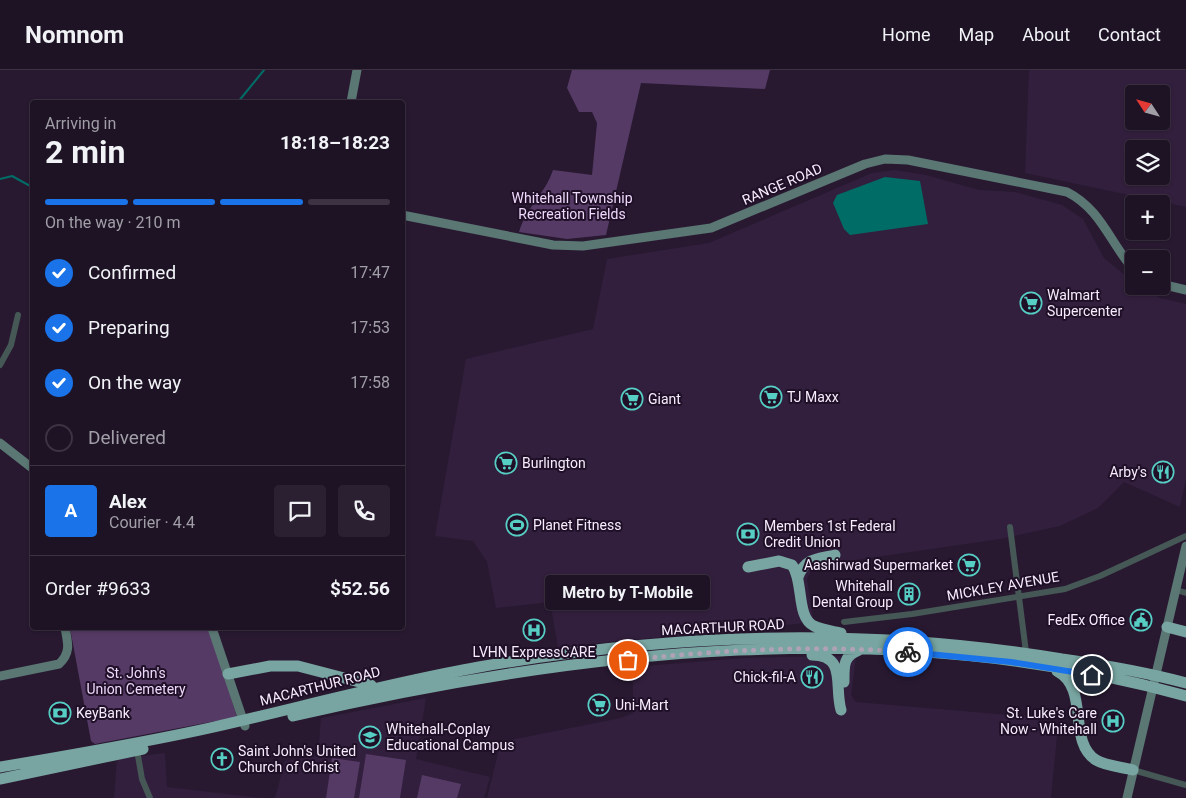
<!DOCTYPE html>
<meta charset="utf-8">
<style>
:root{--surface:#1e1325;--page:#2b2032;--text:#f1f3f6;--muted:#a19ea7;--line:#3c3242;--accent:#1a73e8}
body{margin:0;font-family:Roboto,sans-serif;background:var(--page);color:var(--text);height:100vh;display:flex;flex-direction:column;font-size:19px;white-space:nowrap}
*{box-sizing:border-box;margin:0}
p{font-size:16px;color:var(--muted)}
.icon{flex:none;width:28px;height:28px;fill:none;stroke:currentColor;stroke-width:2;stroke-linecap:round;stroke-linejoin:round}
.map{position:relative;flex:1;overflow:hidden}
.drawer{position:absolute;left:30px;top:30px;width:375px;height:530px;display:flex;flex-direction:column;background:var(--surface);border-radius:5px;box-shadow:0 1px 4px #0004,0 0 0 1px var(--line)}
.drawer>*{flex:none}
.needle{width:32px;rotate:306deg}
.tools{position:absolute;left:1125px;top:15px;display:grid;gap:10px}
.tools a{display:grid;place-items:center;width:45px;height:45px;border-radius:5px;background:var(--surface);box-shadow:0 1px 4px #0004,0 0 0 1px var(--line);font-size:25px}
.pin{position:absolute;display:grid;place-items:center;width:42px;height:42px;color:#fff;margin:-21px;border:2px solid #fff;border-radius:50%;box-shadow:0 1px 5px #0007}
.courier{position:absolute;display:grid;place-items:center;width:50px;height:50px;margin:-25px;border:4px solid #1a73e8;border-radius:50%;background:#fff;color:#222;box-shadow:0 1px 6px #0007}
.bubble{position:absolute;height:35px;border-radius:5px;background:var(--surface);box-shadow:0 1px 4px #0004,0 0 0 1px var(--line);font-size:16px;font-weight:700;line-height:35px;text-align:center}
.headline em{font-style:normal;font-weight:700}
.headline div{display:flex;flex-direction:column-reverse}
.headline{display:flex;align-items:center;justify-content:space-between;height:85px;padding:0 15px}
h1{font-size:32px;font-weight:700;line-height:38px}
.bar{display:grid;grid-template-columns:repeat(4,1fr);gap:8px 5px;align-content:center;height:60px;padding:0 15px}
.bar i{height:6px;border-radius:4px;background:var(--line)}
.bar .current{background:var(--accent)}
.bar p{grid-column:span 4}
.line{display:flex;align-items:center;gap:12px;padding:0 15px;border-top:1px solid var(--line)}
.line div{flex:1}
.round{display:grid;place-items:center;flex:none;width:52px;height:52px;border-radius:5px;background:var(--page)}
ol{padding:0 15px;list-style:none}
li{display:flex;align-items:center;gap:15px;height:55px}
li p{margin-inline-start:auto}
li .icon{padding:5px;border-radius:50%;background:var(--accent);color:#fff;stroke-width:4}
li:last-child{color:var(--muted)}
li i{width:28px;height:28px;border:2px solid var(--line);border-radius:50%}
header{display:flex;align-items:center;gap:30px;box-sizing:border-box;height:70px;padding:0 25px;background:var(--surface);border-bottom:1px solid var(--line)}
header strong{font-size:24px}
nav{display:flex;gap:28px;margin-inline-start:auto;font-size:18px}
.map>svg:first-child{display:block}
.built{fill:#321f3d;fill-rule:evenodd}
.green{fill:#553a65}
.water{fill:#006c66}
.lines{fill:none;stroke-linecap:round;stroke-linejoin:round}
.stream{stroke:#006c66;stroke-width:2}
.street{stroke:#465856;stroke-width:6}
.secondary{stroke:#5a7774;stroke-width:9}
.highway{stroke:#78a5a1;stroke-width:11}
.done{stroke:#afa2b6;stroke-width:5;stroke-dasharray:0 9}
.route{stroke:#1a73e8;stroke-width:6}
.labels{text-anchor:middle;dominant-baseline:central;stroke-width:4;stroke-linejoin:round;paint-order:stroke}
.street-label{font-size:14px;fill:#f7ecfd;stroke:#1f0f27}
.park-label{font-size:14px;fill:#eed8fc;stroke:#1f0f27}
.poi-label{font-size:14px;fill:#f7ecfd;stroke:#1f0f27;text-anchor:start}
</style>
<header>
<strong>Nomnom</strong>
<nav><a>Home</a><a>Map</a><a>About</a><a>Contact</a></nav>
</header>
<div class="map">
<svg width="1186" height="728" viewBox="0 0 1186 728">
<rect width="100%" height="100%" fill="#281931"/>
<path class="built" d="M 1029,0 L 1186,0 L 1186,137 L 1025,103 ZM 1134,24 L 1161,24 L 1161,51 L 1134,51 ZM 1134,79 L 1161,79 L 1161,106 L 1134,106 Z
M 895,100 L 926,105 L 979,120 L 1015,122 L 1062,135 L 1083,149 L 1104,188 L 1134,213 L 1134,216 L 1139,216 L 1160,228 L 1186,234 L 1186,409 L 1180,437 L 1124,412 L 1098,438 L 1060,456 L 1000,469 L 814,496 L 807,509 L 813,548 L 817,552 L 558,577 L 550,532 L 496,538 L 487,492 L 473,471 L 435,466 L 466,289 L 593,259 L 607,189 L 709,173 L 872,103 Z
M 837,586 L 856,587 L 851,625 L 856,632 L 1022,646 L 1058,656 L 1051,728 L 487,728 L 501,672 L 621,648 L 633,643 L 633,597 L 744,588 Z
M 426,628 L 416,689 L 490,707 L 484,728 L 275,728 L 285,691 L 318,686 L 321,648 Z
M 165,683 L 167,717 L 260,728 L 114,728 L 117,689 Z"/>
<path class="green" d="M 572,0 L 770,0 L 765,19 L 641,13 L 606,165 L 567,169 L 519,162 C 527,136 545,124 553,100 L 592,105 L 597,53 L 592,42 L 579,42 L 567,18 Z
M 70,558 L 209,558 L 237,647 L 95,674 L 91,671 Z
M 366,684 L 406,690 L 400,728 L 359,728 Z
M 332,688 L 360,692 L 354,728 L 326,728 Z
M 422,705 L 461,714 L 457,728 L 417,728 Z"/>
<path class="water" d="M 885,107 L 920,111 L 928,154 L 850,165 L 844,159 L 833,133 L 837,125 Z"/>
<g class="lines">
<path class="stream" d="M 238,32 L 264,0
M 0,109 L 12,106 L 32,117"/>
<path class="street" d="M 0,295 L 11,275 L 18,245
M 1010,457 L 1026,582
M 1176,520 L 1186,523
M 844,552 L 912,544 L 1065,519 L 1100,506 L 1186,466
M 137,680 L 142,709 L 150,728
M 1133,700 L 1186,715"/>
<path class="secondary" d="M 351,32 L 357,0
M 402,145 L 553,175 L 583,176 L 711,158 L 865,94 L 885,89 L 908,90 L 1067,122 C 1101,139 1110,173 1134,200
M 1161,214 L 1186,220
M 0,373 L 32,398
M 212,558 L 245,656
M 0,606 L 59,594 C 71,583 68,573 65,558
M 1127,728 L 1186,476"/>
<path class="highway" d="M 748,497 L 779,491 L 792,495 C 804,511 796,548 814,556 C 822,560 832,561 841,563
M 798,507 C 805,488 817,489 835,485
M 1167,557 L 1186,562
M 812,585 C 847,585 834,617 841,640
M 1057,601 C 1090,618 1067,672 1096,690 C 1106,696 1122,697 1133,700
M 228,604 L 270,596 L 298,596 L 371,615
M 844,612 C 844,596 843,586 859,580
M 293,646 C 582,579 895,544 1186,626
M 0,697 C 71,685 143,673 214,657 C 302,637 389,613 479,597 C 671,563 869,557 1062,589 C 1104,595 1145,602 1186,613
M 0,709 L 143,679"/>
</g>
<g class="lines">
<path class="done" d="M 628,590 C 721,580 815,575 908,582"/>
<path class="route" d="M 908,582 L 1011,592 L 1092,605"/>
</g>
<defs>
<g id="supermarket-ring" transform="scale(1.125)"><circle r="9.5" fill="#1f0f27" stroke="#56cec4" stroke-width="1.5"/><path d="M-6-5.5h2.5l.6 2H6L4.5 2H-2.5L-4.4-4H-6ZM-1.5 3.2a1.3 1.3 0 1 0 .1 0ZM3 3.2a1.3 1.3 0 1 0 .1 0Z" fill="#56cec4"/></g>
<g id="restaurant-ring" transform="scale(1.125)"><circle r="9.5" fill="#1f0f27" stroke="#56cec4" stroke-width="1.5"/><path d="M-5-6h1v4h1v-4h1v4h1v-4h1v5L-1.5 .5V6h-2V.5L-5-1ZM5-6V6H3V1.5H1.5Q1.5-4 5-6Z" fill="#56cec4"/></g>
<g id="stadium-ring" transform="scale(1.125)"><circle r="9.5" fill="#1f0f27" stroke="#56cec4" stroke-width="1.5"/><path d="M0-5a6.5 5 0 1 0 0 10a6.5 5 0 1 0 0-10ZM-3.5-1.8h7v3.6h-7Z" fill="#56cec4"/></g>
<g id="bank-ring" transform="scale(1.125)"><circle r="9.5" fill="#1f0f27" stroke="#56cec4" stroke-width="1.5"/><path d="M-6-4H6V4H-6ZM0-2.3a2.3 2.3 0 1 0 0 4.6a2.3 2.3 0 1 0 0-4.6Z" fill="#56cec4"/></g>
<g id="building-ring" transform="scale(1.125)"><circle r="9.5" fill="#1f0f27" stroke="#56cec4" stroke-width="1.5"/><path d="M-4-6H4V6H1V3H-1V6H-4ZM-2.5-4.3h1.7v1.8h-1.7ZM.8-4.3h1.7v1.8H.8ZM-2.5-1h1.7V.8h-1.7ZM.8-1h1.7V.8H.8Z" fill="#56cec4"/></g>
<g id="civic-ring" transform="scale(1.125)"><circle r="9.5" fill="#1f0f27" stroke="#56cec4" stroke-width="1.5"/><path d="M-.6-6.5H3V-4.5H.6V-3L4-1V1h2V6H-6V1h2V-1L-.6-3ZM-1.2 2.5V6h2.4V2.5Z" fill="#56cec4"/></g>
<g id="hospital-ring" transform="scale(1.125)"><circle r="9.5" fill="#1f0f27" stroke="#56cec4" stroke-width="1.5"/><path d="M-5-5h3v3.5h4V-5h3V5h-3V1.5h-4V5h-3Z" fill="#56cec4"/></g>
<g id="school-ring" transform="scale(1.125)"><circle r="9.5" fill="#1f0f27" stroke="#56cec4" stroke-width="1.5"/><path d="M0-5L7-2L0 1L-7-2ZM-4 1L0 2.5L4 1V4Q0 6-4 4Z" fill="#56cec4"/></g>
<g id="church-ring" transform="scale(1.125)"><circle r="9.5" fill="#1f0f27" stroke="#56cec4" stroke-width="1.5"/><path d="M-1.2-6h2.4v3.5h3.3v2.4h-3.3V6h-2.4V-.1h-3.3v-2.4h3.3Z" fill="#56cec4"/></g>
</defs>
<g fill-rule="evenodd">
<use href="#supermarket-ring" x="1031" y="233"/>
<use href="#supermarket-ring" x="771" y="327"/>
<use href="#supermarket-ring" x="632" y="329"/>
<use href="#supermarket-ring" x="506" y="393"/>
<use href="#restaurant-ring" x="1163" y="402"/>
<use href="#stadium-ring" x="517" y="455"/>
<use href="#bank-ring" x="748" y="464"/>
<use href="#supermarket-ring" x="969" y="495"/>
<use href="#building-ring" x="909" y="524"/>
<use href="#civic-ring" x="1141" y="550"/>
<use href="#hospital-ring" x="534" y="560"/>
<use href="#restaurant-ring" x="812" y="607"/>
<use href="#supermarket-ring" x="599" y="635"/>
<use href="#bank-ring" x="60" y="643"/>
<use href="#hospital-ring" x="1113" y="651"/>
<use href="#school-ring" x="370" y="667"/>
<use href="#church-ring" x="222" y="689"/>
</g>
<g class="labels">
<g class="street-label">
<text transform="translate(782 114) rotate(-23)">RANGE ROAD</text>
<text transform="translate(1003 516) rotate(-10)">MICKLEY AVENUE</text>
<text transform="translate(723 557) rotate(-3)">MACARTHUR ROAD</text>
<text transform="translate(320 616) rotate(-14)">MACARTHUR ROAD</text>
</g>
<g class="park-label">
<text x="572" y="128">Whitehall Township<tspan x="572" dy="16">Recreation Fields</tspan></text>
<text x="136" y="603">St. John's<tspan x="136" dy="16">Union Cemetery</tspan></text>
</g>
<g class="poi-label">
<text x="1047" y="225">Walmart<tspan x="1047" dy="16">Supercenter</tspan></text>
<text x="787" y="327">TJ Maxx</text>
<text x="648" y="329">Giant</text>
<text x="522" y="393">Burlington</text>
<text x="1147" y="402" text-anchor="end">Arby's</text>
<text x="533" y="455">Planet Fitness</text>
<text x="764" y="456">Members 1st Federal<tspan x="764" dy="16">Credit Union</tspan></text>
<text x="953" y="495" text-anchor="end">Aashirwad Supermarket</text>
<text x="893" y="516" text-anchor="end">Whitehall<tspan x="893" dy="16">Dental Group</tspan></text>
<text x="1125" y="550" text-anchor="end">FedEx Office</text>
<text x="534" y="582" text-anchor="middle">LVHN ExpressCARE</text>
<text x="796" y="607" text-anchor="end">Chick-fil-A</text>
<text x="615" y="635">Uni-Mart</text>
<text x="76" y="643">KeyBank</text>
<text x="1097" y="643" text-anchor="end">St. Luke's Care<tspan x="1097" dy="16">Now - Whitehall</tspan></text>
<text x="386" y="659">Whitehall-Coplay<tspan x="386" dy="16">Educational Campus</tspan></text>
<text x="238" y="681">Saint John's United<tspan x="238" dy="16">Church of Christ</tspan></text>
</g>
</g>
</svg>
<div class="tools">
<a><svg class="needle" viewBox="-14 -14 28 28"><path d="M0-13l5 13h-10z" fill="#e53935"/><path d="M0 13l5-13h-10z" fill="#a19ea7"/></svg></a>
<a><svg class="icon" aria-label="layers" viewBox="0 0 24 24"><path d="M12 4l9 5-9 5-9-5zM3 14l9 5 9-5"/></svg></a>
<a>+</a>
<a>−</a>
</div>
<div class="pin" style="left:628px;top:590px;background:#ea580c"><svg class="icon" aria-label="bag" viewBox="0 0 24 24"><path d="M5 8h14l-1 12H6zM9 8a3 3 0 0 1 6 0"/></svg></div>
<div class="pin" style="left:1092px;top:605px;background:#1f2937"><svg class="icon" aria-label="home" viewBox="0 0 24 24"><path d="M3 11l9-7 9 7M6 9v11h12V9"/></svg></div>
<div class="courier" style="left:908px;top:582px"><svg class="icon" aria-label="bike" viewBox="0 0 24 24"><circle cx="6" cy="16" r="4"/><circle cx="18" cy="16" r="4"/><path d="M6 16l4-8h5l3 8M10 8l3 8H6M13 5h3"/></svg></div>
<div class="bubble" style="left:545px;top:505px;width:165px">Metro by T-Mobile</div>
<section class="drawer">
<div class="headline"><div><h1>2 min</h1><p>Arriving in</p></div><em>18:18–18:23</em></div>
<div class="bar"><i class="current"></i><i class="current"></i><i class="current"></i><i></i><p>On the way · 210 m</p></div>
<ol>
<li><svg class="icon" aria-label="check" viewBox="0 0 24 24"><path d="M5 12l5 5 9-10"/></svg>Confirmed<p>17:47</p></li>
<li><svg class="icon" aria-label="check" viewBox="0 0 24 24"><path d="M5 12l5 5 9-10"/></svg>Preparing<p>17:53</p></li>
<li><svg class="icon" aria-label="check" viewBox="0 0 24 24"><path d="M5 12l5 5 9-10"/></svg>On the way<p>17:58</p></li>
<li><i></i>Delivered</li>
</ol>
<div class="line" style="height:90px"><b class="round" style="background:var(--accent);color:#fff">A</b><div><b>Alex</b><p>Courier · 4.4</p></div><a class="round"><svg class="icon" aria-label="chat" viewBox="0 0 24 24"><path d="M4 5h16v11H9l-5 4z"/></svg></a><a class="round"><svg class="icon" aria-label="phone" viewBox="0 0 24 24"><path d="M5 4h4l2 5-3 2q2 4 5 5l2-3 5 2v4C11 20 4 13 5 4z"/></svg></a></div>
<div class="line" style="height:65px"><div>Order #9633</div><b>$52.56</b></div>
</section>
</div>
